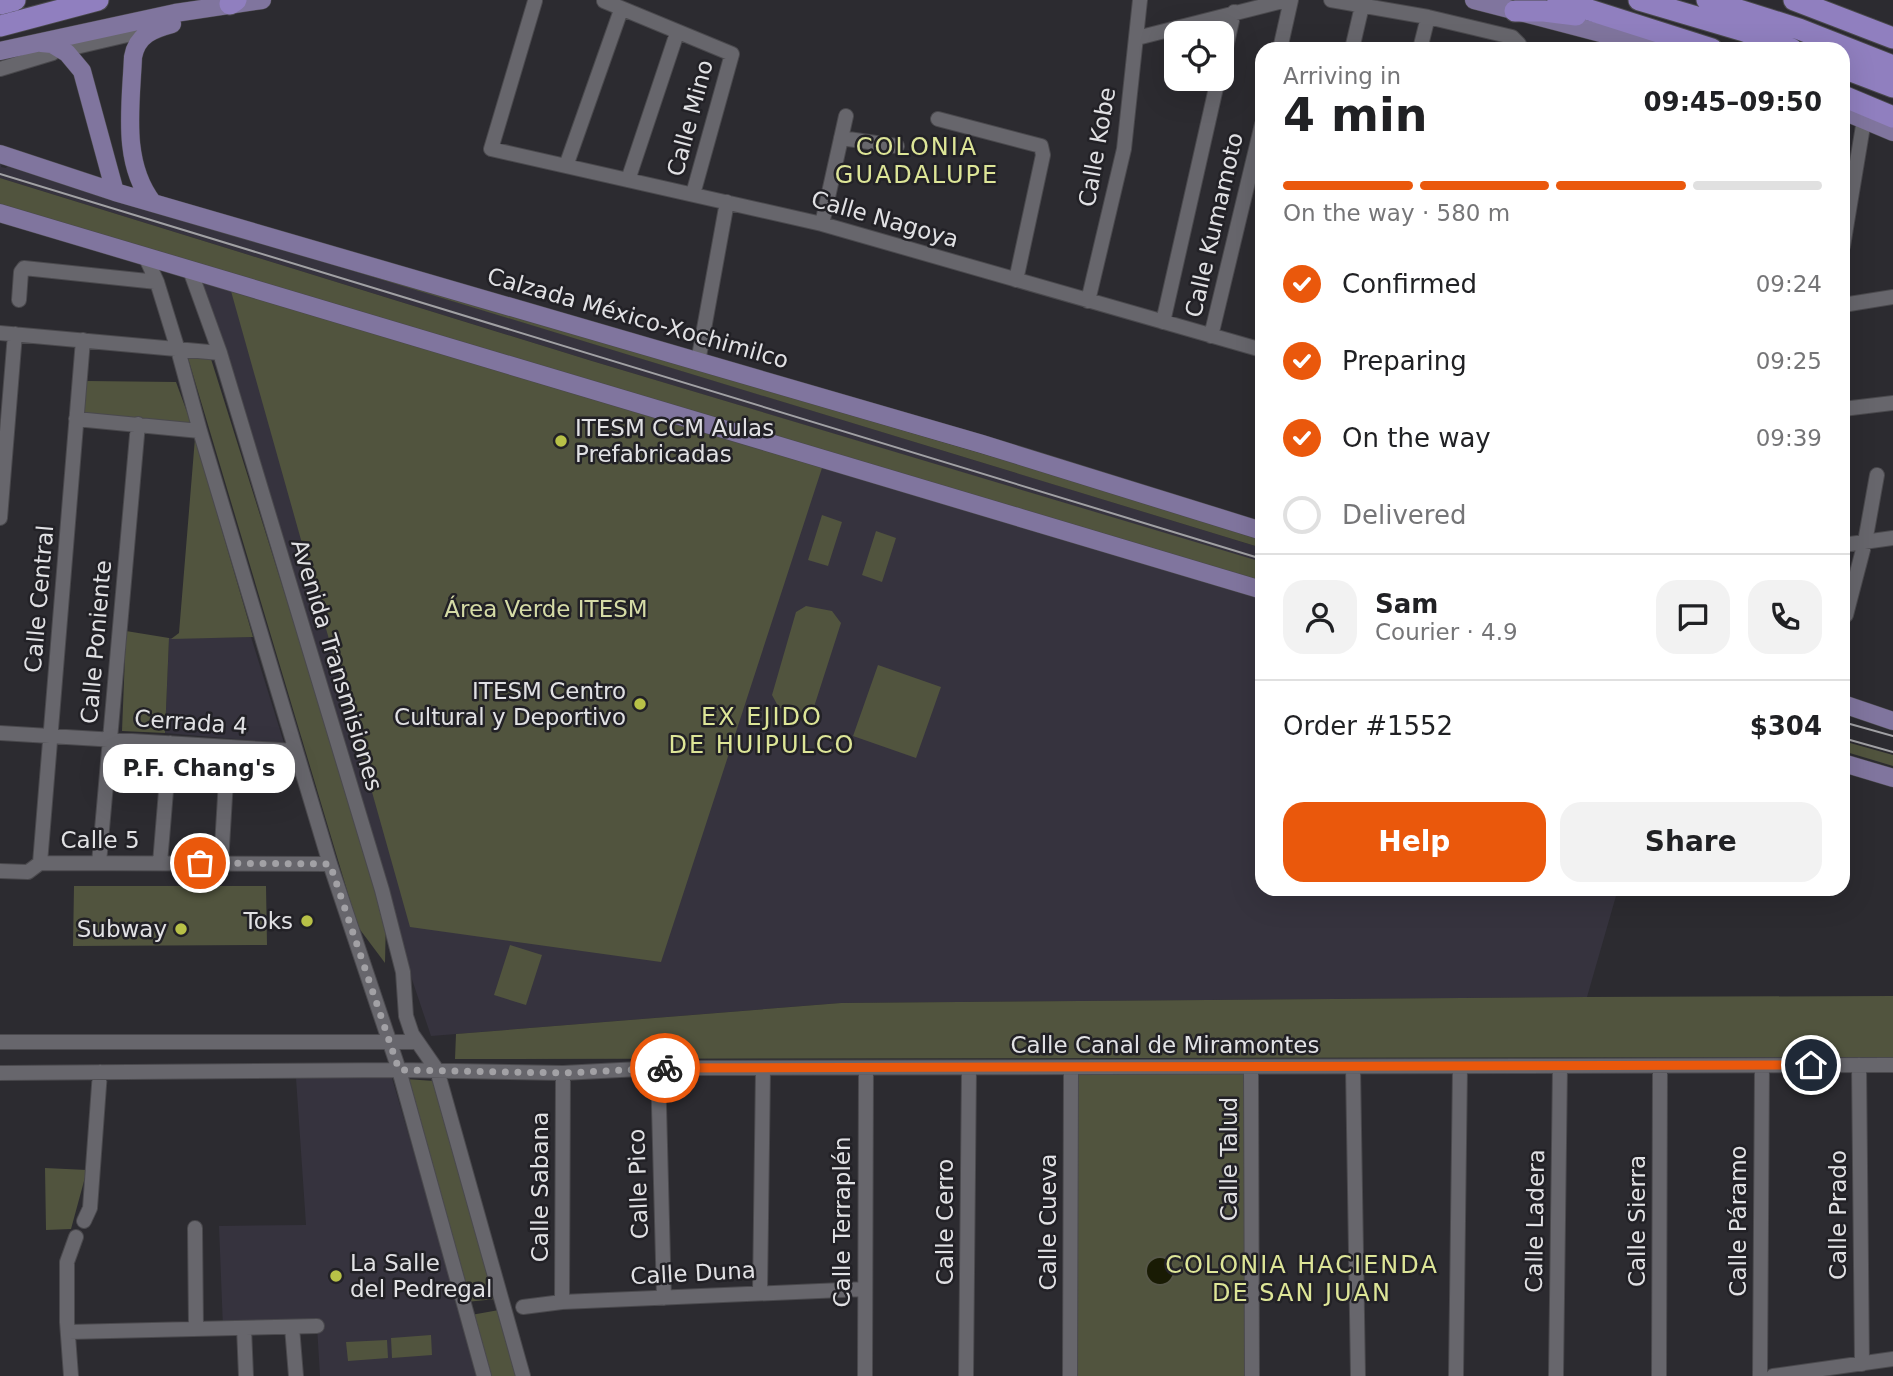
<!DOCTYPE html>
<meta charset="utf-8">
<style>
:root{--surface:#fff;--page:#f2f2f2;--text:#202124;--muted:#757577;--line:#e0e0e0;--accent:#ea580c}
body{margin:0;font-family:"DejaVu Sans",sans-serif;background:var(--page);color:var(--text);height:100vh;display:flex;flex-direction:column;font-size:26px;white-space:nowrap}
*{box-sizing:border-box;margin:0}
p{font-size:23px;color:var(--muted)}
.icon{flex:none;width:38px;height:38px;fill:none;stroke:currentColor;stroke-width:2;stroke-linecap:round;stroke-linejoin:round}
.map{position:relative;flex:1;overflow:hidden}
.side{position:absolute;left:1255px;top:42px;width:595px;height:854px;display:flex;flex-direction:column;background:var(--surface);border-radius:21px;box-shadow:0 7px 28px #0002}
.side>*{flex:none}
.buttons{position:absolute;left:1164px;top:21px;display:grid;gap:14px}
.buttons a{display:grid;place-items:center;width:70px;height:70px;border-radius:14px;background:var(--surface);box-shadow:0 7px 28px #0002;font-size:35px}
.pin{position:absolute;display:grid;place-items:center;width:60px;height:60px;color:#fff;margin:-30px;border:4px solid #fff;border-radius:50%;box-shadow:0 2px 7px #0007}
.courier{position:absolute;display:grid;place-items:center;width:70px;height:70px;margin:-35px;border:5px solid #ea580c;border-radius:50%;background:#fff;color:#222;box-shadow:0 2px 9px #0007}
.bubble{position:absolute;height:49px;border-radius:21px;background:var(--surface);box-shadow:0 7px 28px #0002;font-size:23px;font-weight:800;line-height:49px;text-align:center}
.headline em{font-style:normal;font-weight:800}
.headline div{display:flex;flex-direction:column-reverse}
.headline{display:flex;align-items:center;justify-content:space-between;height:119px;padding:0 28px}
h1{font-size:46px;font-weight:800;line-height:52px}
.bar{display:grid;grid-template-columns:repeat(4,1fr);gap:10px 7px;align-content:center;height:84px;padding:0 28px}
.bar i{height:9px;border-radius:5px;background:var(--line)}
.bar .on{background:var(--accent)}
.bar p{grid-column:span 4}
.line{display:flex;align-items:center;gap:18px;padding:0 28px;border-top:2px solid var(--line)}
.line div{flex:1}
.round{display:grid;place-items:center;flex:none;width:74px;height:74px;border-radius:21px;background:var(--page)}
ol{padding:0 28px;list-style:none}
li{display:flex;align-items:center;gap:21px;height:77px}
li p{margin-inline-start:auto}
li .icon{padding:7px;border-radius:50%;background:var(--accent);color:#fff;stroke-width:4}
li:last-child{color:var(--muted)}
li i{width:38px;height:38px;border:4px solid var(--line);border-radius:50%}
.action{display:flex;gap:14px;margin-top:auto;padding:14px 28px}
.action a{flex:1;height:80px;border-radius:21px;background:var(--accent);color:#fff;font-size:28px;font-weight:800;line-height:80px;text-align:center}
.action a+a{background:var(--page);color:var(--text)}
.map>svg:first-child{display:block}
.built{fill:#36333e}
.green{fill:#51543e}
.water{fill:#191b04;stroke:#555647;stroke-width:2}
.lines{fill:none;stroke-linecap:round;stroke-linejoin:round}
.minor-casing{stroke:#4a494d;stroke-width:16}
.major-casing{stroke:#4a494d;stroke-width:19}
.highway-casing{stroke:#4a494d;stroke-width:23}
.minor{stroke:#67666c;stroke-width:14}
.major{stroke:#80759e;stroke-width:18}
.highway{stroke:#907fbf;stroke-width:21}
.tram{stroke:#a1a1a4;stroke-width:2}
.done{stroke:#a2a1a5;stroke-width:7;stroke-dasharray:0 12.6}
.route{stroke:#ea580c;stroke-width:9}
.poi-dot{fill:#b8c147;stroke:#222126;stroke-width:2.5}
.labels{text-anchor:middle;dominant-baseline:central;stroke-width:5;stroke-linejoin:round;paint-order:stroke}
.street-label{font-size:23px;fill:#e1e1e4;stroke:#222126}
.poi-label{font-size:23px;fill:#e1e1e4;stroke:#222126;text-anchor:end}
.park-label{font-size:23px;fill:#d5dba6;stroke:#222126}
.neighbourhood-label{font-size:24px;letter-spacing:2px;fill:#dde597;stroke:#222126}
</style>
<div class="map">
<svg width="1893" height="1376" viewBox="0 0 1893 1376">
<rect width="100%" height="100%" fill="#2c2b30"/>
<path class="built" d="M 0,162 L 2,163 L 1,167 L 6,168 L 8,165 L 1262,548 L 1262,563 L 592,361 L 0,178 Z
M 190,270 L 1262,590 L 1262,889 L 1618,889 L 1587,997 L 841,1003 L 431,1036 L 382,890 Z
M 251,637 L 284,743 L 165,733 L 169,638 Z
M 296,1078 L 392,1078 L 479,1376 L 320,1376 L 317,1326 L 223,1328 L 219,1226 L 306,1225 Z"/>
<path class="green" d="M 0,178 L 592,361 L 1262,562 L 1262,582 L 0,204 Z
M 206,226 L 1262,536 L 1262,548 Z
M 229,284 L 822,468 L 661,962 L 410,927 Z
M 188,358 L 211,359 L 386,916 L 385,963 L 358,927 Z
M 87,381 L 176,382 L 191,423 L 82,413 Z
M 195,438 L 253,637 L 171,639 L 179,633 Z
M 822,515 L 842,522 L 828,566 L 808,560 Z
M 876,531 L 896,538 L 882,582 L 862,575 Z
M 806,606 L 832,611 L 841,623 L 813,710 L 804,714 L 779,708 L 772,695 L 796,612 Z
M 126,631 L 169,638 L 165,733 L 122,731 Z
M 878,665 L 941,687 L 916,758 L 853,736 Z
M 1843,741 L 1893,755 L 1893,766 L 1843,751 Z
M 74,886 L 266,886 L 267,945 L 73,946 Z
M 510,945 L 542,955 L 526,1005 L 494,995 Z
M 1893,996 L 1893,1057 L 455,1059 L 456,1034 L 841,1003 L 1587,997 Z
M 1076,1073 L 1248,1073 L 1247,1376 L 1076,1376 Z
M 406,1079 L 434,1081 L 496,1299 L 466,1302 Z
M 45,1168 L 87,1170 L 71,1229 L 46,1230 Z
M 499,1310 L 520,1376 L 488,1376 L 471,1315 Z
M 431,1335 L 432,1355 L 392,1358 L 391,1338 Z
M 387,1340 L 388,1358 L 348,1361 L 346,1342 Z"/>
<path class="water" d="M1146 1271a14 14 0 1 1 28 0a14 14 0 1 1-28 0Z"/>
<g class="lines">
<g class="minor-casing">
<path id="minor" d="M 1331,0 L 1428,17 L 1512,37 L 1519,44 L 1519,49
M 535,1 L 491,149 L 822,224 L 1262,350
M 604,1 L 732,54 L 693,194
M 1137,38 L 1287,0
M 76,47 L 153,29
M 1280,49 L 1291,0
M 1352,49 L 1362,6
M 1420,49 L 1428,17
M 1222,65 L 1234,12
M 0,69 L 53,53
M 938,119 L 1041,146 L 1043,155 L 1016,280
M 841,138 L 897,146
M 566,166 L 621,10
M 628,180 L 677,33
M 822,224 L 846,116
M 1843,246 L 1864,120
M 145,256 L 157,282 L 178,350 L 200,431 L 330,864 L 399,1070 L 484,1376
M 190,270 L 220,353 L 382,890 L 403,972 L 406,1016 L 412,1034 L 437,1070 L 523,1376
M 19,300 L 21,272 L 24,268 L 157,282
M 1088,301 L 1124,149 L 1140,0
M 1843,305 L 1893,297
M 1163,322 L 1218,79
M 0,333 L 220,353
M 1211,336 L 1262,124
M 698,362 L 727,202
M 1843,409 L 1893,403
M 76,419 L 200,431
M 0,518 L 15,334
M 1843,545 L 1893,538
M 1846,615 L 1865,542 L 1877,475
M 0,733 L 296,751
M 40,863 L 83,340
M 99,863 L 138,424
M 160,863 L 170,743
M 221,863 L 228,747
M 0,871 L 28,872 L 40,863 L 330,864
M 0,1042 L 417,1042
M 1859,1065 L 1862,1364
M 1353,1067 L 1358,1376
M 658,1068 L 664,1298
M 1251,1068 L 1252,1376
M 0,1073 L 399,1070 L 563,1073 L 658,1068 L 1893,1065
M 84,1221 L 90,1208 L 100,1072
M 195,1228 L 196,1329
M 760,1293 L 763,1069
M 562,1302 L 563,1073
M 523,1307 L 562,1302 L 865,1289
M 292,1327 L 296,1376
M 244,1328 L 246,1376
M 69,1332 L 317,1326
M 71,1376 L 67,1322 L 67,1262 L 76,1237
M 865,1376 L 866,1069
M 966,1376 L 969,1068
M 1070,1376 L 1071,1068
M 1456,1376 L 1460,1067
M 1556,1376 L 1560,1066
M 1659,1376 L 1660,1066
M 1760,1376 L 1762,1066
M 1773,1376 L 1893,1359"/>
</g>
<g class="major-casing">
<path id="major" d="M 1474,0 L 1662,49
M 41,43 L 52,44 L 67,53 L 82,71 L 115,192
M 0,51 L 175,13 L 262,0
M 1843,111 L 1893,132
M 0,154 L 115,192 L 982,444 L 1262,531
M 153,203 C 121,162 131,105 133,57 C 137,35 153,29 172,24
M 0,213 L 1262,590
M 1843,704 L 1893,721
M 1843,763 L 1893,778"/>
</g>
<g class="highway-casing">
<path id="highway" d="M 1558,0 L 1712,49
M 1639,0 L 1744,31 L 1792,49
M 1707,0 L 1799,29 L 1893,66
M 1794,0 L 1893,38
M 0,4 L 15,0
M 230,4 L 236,0
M 1515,11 L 1544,11 L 1576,15
M 0,26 L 98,0
M 1843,68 L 1893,87
M 1843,96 L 1893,117"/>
</g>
<use href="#minor" class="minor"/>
<use href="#major" class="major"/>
<use href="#highway" class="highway"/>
<path class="tram" d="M 0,174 L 1262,559
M 1843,722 L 1893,736
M 1843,738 L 1893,752"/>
</g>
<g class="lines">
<path class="done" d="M 200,863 L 330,864 L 399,1070 L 564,1073 L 665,1068"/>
<path class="route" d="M 665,1068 L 1811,1065"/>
</g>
<g class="poi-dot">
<circle cx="561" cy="441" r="7"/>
<circle cx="640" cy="704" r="7"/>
<circle cx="307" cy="921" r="7"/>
<circle cx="181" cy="929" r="7"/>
<circle cx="336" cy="1276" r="7"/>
</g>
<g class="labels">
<g class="street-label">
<text transform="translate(690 118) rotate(-75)">Calle Mino</text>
<text transform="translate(1097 147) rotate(-80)">Calle Kobe</text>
<text transform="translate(885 219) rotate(16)">Calle Nagoya</text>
<text transform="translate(1214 225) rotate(-77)">Calle Kumamoto</text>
<text transform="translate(638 318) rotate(16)">Calzada México-Xochimilco</text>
<text transform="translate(39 599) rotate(-85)">Calle Central</text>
<text transform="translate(96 642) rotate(-85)">Calle Poniente</text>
<text transform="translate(337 665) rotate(73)">Avenida Transmisiones</text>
<text transform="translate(191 722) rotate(4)">Cerrada 4</text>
<text x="100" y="840">Calle 5</text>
<text x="1165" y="1045">Calle Canal de Miramontes</text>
<text transform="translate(1229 1159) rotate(-90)">Calle Talud</text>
<text transform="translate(638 1184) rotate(-92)">Calle Pico</text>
<text transform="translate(540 1187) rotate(-90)">Calle Sabana</text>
<text transform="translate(1838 1215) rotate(-90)">Calle Prado</text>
<text transform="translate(1535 1221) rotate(-89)">Calle Ladera</text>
<text transform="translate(1637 1221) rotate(-90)">Calle Sierra</text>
<text transform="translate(1738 1221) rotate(-90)">Calle Páramo</text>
<text transform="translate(842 1222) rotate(-90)">Calle Terraplén</text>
<text transform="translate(945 1222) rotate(-90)">Calle Cerro</text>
<text transform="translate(1048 1222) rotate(-90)">Calle Cueva</text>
<text transform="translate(693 1273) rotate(-3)">Calle Duna</text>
</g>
<g class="poi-label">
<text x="575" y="428" text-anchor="start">ITESM CCM Aulas<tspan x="575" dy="26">Prefabricadas</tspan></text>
<text x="626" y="691">ITESM Centro<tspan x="626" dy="26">Cultural y Deportivo</tspan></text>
<text x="293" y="921">Toks</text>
<text x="167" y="929">Subway</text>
<text x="350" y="1263" text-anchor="start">La Salle<tspan x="350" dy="26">del Pedregal</tspan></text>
</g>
<g class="park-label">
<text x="546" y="609">Área Verde ITESM</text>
</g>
<g class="neighbourhood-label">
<text x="917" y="147">COLONIA<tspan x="917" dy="28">GUADALUPE</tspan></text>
<text x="762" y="717">EX EJIDO<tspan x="762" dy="28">DE HUIPULCO</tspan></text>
<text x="1302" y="1265">COLONIA HACIENDA<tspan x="1302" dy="28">DE SAN JUAN</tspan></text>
</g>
</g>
</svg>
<div class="buttons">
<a><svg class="icon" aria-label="locate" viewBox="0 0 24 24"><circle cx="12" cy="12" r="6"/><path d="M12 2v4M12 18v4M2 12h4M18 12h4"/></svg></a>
</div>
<div class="pin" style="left:200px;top:863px;background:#ea580c"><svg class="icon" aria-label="bag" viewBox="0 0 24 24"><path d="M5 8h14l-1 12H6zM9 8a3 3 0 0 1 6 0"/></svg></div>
<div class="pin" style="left:1811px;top:1065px;background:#1f2937"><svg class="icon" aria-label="home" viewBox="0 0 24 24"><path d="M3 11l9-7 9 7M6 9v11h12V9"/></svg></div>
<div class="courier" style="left:665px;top:1068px"><svg class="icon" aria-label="bike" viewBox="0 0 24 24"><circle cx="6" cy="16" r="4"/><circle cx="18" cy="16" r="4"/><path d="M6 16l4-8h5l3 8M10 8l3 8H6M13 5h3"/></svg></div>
<div class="bubble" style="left:103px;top:744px;width:192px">P.F. Chang's</div>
<section class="side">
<div class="headline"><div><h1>4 min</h1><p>Arriving in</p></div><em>09:45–09:50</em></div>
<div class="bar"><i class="on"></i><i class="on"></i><i class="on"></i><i></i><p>On the way · 580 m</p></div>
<ol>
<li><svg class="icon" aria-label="check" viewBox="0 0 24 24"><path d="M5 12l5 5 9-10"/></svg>Confirmed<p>09:24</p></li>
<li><svg class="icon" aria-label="check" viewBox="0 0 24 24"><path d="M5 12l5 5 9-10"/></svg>Preparing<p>09:25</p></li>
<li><svg class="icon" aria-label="check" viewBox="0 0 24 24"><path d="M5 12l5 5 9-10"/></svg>On the way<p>09:39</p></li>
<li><i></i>Delivered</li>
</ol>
<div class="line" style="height:126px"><a class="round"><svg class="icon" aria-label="person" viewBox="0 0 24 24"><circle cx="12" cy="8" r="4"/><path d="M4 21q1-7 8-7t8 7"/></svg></a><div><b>Sam</b><p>Courier · 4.9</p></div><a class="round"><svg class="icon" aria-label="chat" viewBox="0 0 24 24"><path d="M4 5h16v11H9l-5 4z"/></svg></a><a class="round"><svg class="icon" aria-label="phone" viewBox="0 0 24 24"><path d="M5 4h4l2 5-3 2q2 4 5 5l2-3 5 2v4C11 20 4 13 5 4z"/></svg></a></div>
<div class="line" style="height:91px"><div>Order #1552</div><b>$304</b></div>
<div class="action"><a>Help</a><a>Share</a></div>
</section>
</div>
